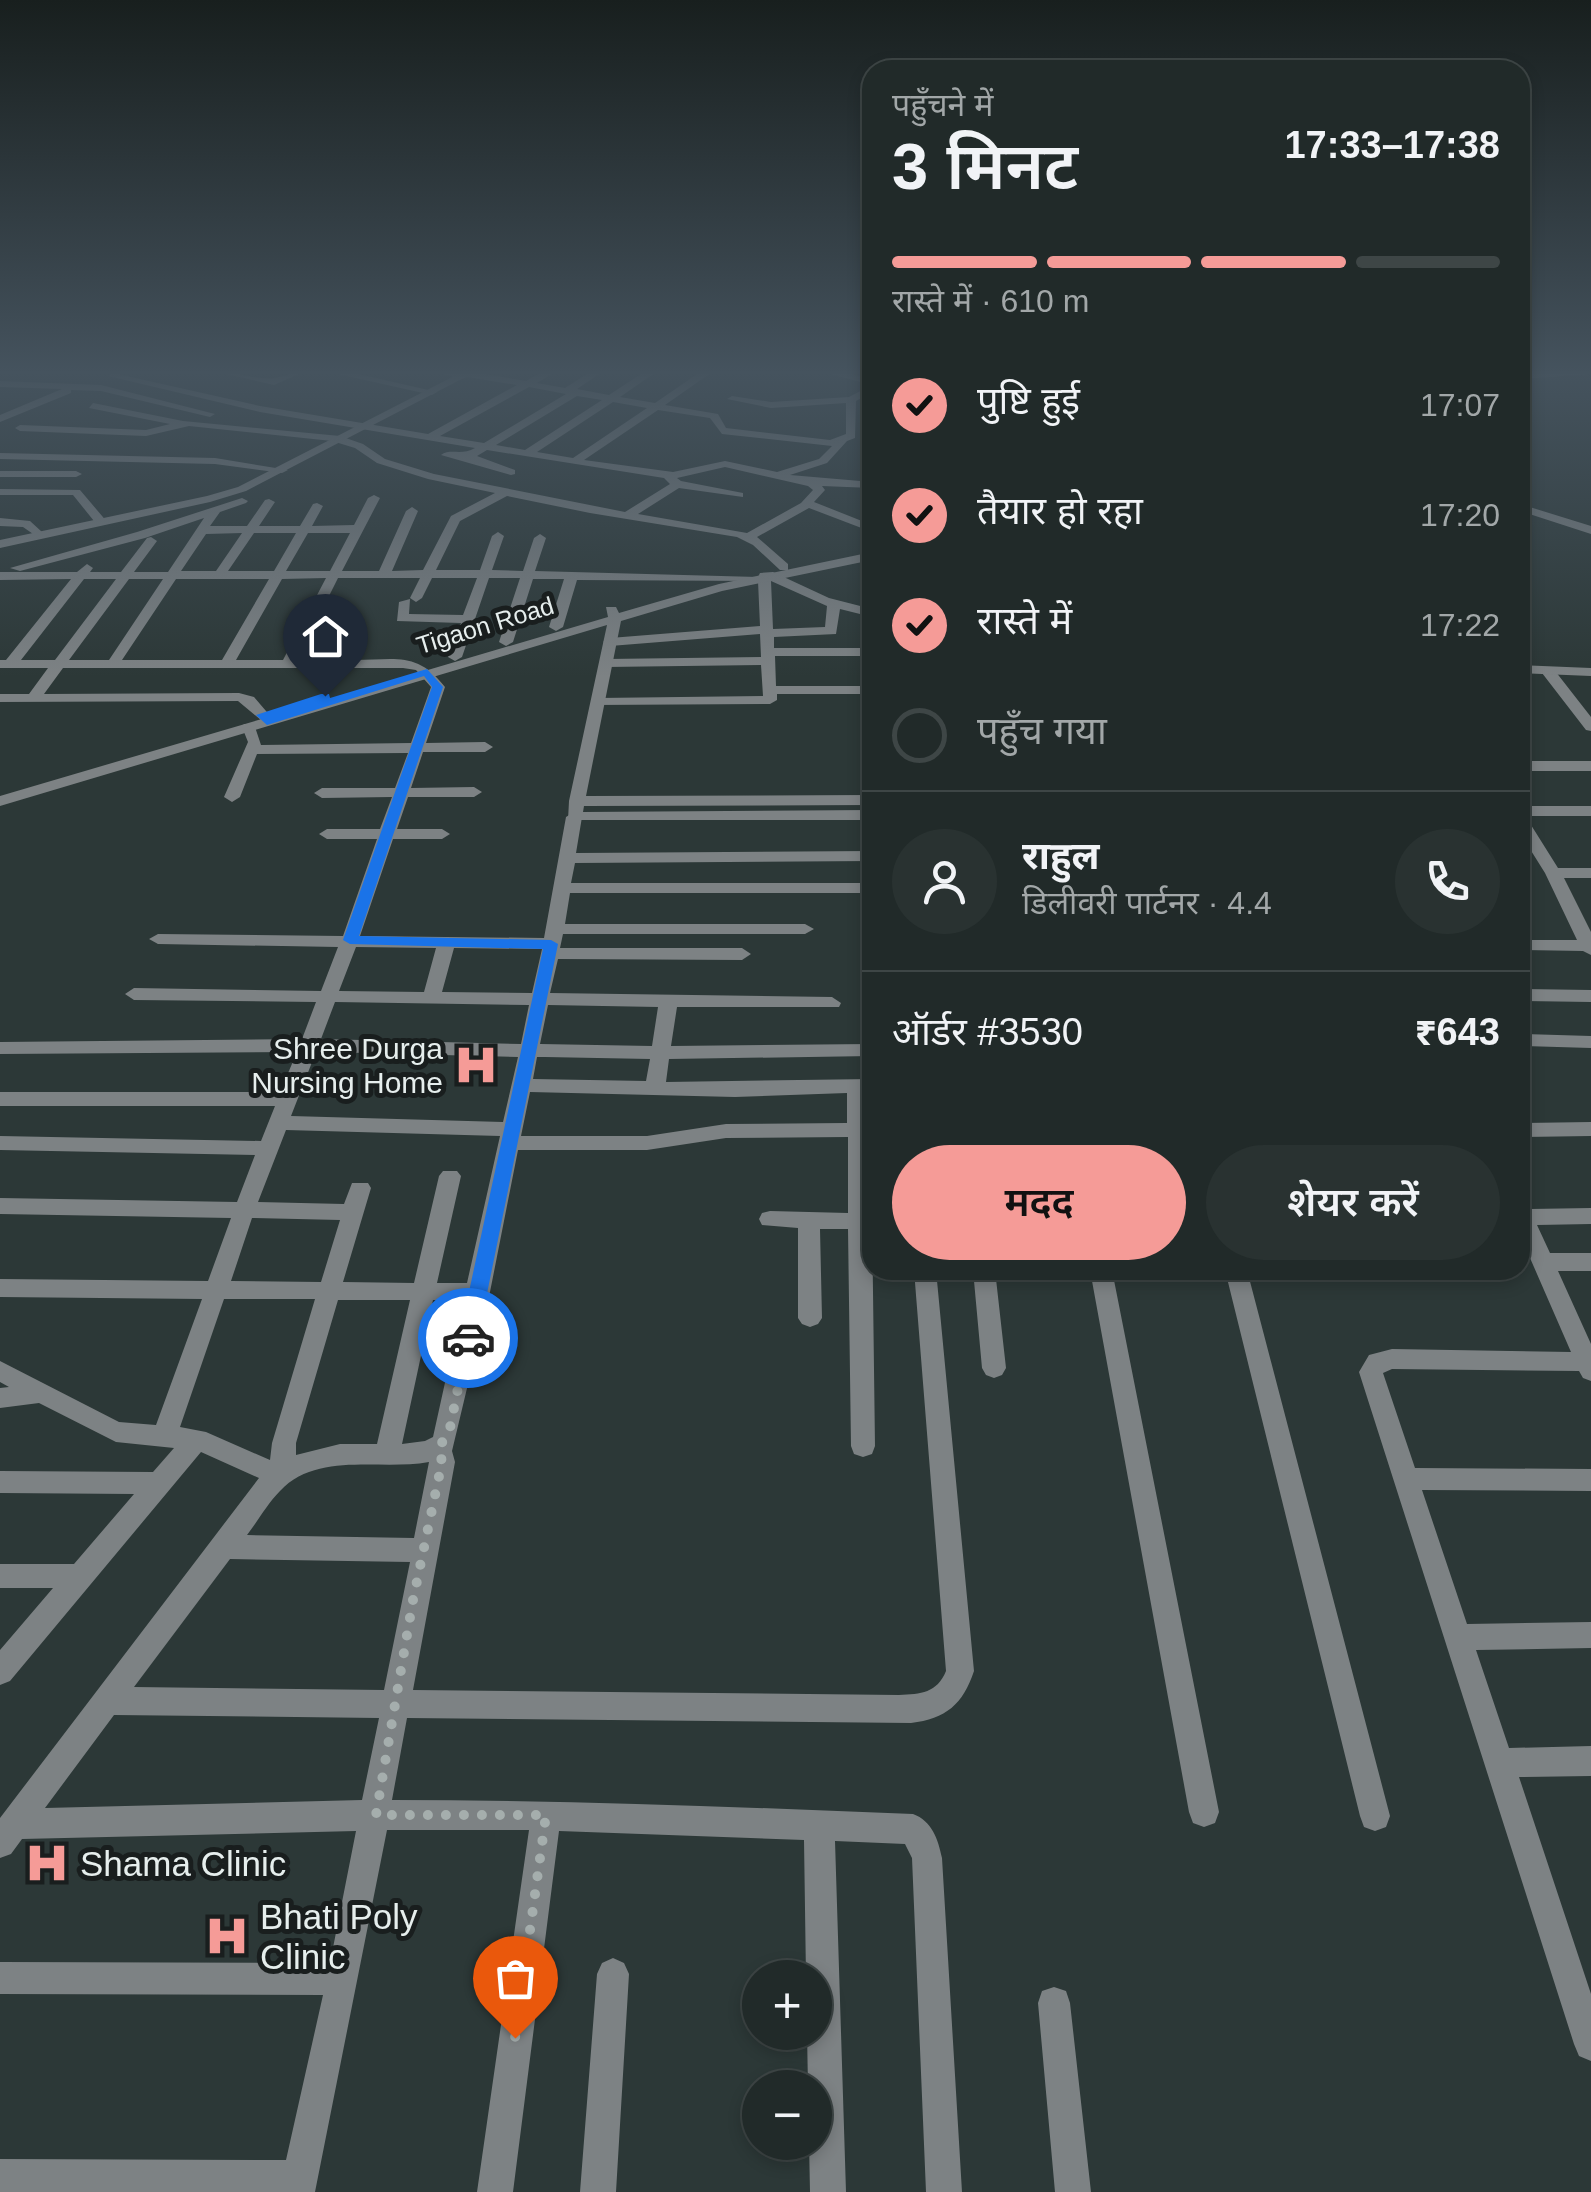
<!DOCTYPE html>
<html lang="hi">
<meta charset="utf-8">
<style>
:root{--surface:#212a29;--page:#293231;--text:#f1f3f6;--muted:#a2a7a8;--line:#3e4646;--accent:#f59b97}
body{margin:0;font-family:Helvetica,"Noto Sans Devanagari",sans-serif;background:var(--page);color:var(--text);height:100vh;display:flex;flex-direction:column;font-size:38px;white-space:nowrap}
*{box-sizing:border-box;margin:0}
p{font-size:32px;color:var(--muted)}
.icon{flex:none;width:55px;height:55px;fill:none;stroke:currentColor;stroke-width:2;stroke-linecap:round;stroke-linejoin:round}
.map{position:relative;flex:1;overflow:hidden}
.side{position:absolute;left:862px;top:60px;width:668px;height:1220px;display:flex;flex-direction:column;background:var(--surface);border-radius:30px;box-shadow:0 5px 15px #0003,0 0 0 2px var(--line)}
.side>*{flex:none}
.tools{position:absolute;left:742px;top:1960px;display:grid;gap:20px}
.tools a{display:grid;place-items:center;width:90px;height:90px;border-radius:50%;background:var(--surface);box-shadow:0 5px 15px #0003,0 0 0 2px var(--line);font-size:50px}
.pin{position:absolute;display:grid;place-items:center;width:85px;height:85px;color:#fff;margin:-102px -42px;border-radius:50% 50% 50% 0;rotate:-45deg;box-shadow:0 0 10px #0007}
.pin .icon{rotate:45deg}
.courier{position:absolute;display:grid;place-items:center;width:100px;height:100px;margin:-50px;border:8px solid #1a73e8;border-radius:50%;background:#fff;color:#222;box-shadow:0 2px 12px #0007}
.headline em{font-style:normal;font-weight:600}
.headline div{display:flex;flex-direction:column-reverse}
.headline{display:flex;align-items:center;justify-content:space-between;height:170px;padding:0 30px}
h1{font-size:65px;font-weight:600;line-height:75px}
.bar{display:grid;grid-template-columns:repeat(4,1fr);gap:15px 10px;align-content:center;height:120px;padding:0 30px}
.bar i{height:12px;border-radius:8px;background:var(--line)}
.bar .active{background:var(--accent)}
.bar p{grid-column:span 4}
.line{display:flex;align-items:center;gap:25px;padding:0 30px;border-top:2px solid var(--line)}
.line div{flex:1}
.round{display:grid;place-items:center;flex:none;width:105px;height:105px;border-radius:52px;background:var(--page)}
ol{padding:0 30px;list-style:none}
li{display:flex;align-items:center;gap:30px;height:110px}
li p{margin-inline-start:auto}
li .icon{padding:10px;border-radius:50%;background:var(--accent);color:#111;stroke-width:4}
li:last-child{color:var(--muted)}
li i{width:55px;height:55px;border:5px solid var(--line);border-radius:50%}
.action{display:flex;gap:20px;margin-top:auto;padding:20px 30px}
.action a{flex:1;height:115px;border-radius:60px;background:var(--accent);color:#111;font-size:40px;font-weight:600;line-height:115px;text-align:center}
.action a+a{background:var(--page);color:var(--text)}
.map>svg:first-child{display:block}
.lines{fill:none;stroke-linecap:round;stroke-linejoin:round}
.minor{fill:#7d8284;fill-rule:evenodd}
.tertiary{fill:#7d8284;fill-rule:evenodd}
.route{fill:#1a73e8}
.done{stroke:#a5aead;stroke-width:10;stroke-dasharray:0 18}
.labels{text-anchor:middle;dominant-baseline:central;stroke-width:10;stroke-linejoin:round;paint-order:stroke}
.far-street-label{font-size:25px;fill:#e6eeed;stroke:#191e1e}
.poi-label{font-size:30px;fill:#e6eeed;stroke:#191e1e;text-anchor:end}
.near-poi-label{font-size:35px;fill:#e6eeed;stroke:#191e1e;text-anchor:start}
</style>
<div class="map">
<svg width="1591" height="2192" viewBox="0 0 1591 2192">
<rect width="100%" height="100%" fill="#2c3837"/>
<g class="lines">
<path class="minor" d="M 209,370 C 229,370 259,381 275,378 C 287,376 295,370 308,370 L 274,385 Z
M 320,370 L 341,370 L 437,392 L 432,395 Z
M 429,370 L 468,371 L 526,381 L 545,370 L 558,370 L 537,383 L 565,388 L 593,370 L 605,370 L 577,389 L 609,395 L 647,370 L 659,370 L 620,397 L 655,403 L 703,370 L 715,370 L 665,405 L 718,414 L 726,428 L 830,440 L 846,434 L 846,403 L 771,408 L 727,399 L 732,396 L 771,402 L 849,397 L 872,385 L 872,392 L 856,401 L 855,438 L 847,441 L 827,463 L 790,475 L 872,482 L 872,488 L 822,486 L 825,490 L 814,502 L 872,525 L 872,532 L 809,508 L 757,537 L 788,564 L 788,570 L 780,570 L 753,545 L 737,537 L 590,513 L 507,496 L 460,521 L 436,570 L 480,570 L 492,536 L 498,532 L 504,536 L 492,570 L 523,571 L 534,538 L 540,534 L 546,538 L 535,571 L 758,577 L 760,573 L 773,572 L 829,598 L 872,609 L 872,617 L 840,609 L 836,634 L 774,637 L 774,648 L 860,648 L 867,652 L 860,656 L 775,656 L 776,686 L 872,686 L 872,694 L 777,694 L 777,700 L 770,704 L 593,705 L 591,702 L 598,698 L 763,696 L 761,665 L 606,667 L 599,663 L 606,659 L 761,657 L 760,634 L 610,646 L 603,642 L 610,638 L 760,626 L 758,581 L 577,580 L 563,627 L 556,631 L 549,627 L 564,579 L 533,579 L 513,642 L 506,646 L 499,642 L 520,578 L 489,578 L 462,657 L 455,661 L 448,657 L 461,623 L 397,621 L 399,602 L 410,599 L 409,614 L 463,615 L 477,578 L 432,578 L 422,598 L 416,602 L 410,598 L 420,578 L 338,578 L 297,660 L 340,660 L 354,626 L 364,626 L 366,629 L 354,660 C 396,660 417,651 445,687 L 426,743 L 485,742 L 493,747 L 485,752 L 423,752 L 411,788 L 474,787 L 482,792 L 474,797 L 408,797 L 397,829 L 442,829 L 450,834 L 442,839 L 393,839 L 360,936 L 544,938 L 566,817 L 574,812 L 582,817 L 576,853 L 872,851 L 872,861 L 575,863 L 571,883 L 872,883 L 872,893 L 570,893 L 565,924 L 805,924 L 814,929 L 805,934 L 563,934 L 560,948 L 742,948 L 751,954 L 742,960 L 558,959 L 550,993 L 832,997 L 841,1003 L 839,1007 L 677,1007 L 671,1046 L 872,1044 L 872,1056 L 669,1059 L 666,1082 L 872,1079 L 872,1093 L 867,1093 L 870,1214 L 872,1214 L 875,1446 L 872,1454 L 863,1457 L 854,1454 L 851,1446 L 848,1229 L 820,1229 L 822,1318 L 818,1324 L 810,1327 L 802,1324 L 798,1318 L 798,1228 L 762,1225 L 759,1219 L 762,1213 L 770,1211 L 848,1213 L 848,1137 L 726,1138 L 647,1150 L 518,1150 L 490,1292 L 452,1451 L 455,1462 L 413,1690 L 899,1695 C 921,1694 937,1693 946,1671 L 914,1270 L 936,1270 L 974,1671 C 963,1704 946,1719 911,1723 L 407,1718 L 392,1800 C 566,1800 740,1807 913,1814 C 932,1821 938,1839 942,1858 L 962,2192 L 926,2192 L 912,1858 L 905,1844 L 835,1841 L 846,2192 L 810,2192 L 809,2142 L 815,2142 L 815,2088 L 808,2088 L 807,2032 L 815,2032 L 815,1978 L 806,1978 L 804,1840 L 559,1831 L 513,2192 L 477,2192 L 529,1830 L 387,1830 L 315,2192 L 0,2192 L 0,2159 L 286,2160 L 323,1995 L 0,1994 L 0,1962 L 330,1963 L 356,1831 L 22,1839 L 11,1854 L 0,1858 L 0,1818 L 259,1478 L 201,1452 L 10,1681 L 0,1685 L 0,1650 L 53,1588 L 0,1588 L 0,1564 L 74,1564 L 134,1494 L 0,1493 L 0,1471 L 153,1472 L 174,1448 L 116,1442 L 39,1403 L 0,1408 L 0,1388 L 9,1387 L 0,1382 L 0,1361 L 119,1422 L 156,1425 L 202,1299 L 0,1297 L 0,1279 L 208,1281 L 231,1218 L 0,1214 L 0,1198 L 237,1202 L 255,1155 L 0,1150 L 0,1136 L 261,1141 L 275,1106 L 0,1106 L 0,1092 L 280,1092 L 297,1052 L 0,1054 L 0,1042 L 302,1039 L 316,1002 L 134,1000 L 125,994 L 134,988 L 321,991 L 338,947 L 158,944 L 149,939 L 158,934 L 343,936 L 377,839 L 327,839 L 319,834 L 327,829 L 380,829 L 392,797 L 322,798 L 314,793 L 322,788 L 395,788 L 408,753 L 257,754 L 240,797 L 232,802 L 224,797 L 248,742 L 242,727 L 244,724 L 254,724 L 261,745 L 411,743 L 431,687 L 416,670 L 403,668 L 63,668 L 44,694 L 239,693 L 254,697 L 272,718 L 274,721 L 267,725 L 238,701 L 0,702 L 0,694 L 29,694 L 48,668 L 0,668 L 0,660 L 6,660 L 71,579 L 0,580 L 0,572 L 77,572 L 87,564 L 93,568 L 90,572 L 121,572 L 147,538 L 151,537 L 157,541 L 134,572 L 168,572 L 204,518 L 145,538 L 20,571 L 10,568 L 137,532 L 242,498 L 248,501 L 246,503 L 220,512 L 210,526 L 247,526 L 265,500 L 269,499 L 275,502 L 259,526 L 300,526 L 313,504 L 317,503 L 323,506 L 312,526 L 354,525 L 368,498 L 374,495 L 380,498 L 342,571 L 379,571 L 406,511 L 412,507 L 418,511 L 392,571 L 423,570 L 451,516 L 495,493 L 428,479 L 377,463 L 355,448 L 332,441 L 189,426 L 146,436 L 20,431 L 15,428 L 20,425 L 146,430 L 170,424 L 89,408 L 93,403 L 183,421 L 340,436 L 363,444 L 385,459 L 434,474 L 625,512 L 670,484 L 664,478 L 487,450 L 477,456 L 515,470 L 515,474 L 511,475 L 441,455 C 450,448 462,456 475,448 L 260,412 L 108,376 L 113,373 L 260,406 L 428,434 L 517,385 L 467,377 L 462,379 ZM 529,387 L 566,394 L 484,443 L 440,436 ZM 577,396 L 602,400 L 525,450 L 496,445 ZM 613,402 L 647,408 L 573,458 L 537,452 ZM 658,410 L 710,418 L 722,434 L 832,446 L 819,459 L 777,472 L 725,461 L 673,472 L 584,460 ZM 725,467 L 808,486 L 813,490 L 801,503 L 747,533 L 638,514 L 679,488 L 743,497 L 743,493 L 681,481 L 677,478 ZM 242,533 L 216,571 L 181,571 L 206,534 ZM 254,533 L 296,533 L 274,571 L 228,571 ZM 308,533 L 350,533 L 330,571 L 286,571 ZM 326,578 L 283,660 L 236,660 L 282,579 ZM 84,579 L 116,579 L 55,660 L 21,660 ZM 129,579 L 163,579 L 109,660 L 69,660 ZM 176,579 L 269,579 L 222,660 L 122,660 ZM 771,581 L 827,606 L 825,627 L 773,629 ZM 356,947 L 436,948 L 424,992 L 339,991 ZM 454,948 L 542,949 L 532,993 L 442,992 ZM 335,1002 L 529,1005 L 521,1044 L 321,1039 ZM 548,1005 L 658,1007 L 652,1046 L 540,1044 ZM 316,1052 L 327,1052 L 518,1057 L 503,1122 L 291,1116 ZM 537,1057 L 545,1057 L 650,1059 L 646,1081 L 533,1079 ZM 530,1092 L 735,1097 L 847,1093 L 847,1123 L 726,1124 L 647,1136 L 521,1136 ZM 286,1130 L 500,1136 L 467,1283 L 437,1283 L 461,1176 L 457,1171 L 443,1171 L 439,1176 L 414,1283 L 343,1282 L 371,1188 L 368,1183 L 352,1183 L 344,1204 L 258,1202 ZM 252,1218 L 340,1220 L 321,1282 L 231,1281 ZM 224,1299 L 315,1299 L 272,1443 L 270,1460 L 206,1432 L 180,1427 ZM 338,1300 L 410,1300 L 377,1444 L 340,1444 L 296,1455 L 296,1443 ZM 433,1300 L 463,1301 L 433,1437 L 425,1441 L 402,1444 ZM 429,1462 L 414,1538 L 247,1535 C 258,1521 267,1504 280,1491 C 318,1451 380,1471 429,1462 ZM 230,1559 L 410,1562 L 384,1690 L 134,1687 ZM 114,1715 L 379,1718 L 362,1800 L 45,1808 Z
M 815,370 L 835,370 L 872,379 L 872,385 Z
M 0,381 L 101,385 L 215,414 L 210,417 L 101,391 L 71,390 L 71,393 L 0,422 L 0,415 L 62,389 L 0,387 Z
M 0,453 L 215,458 L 288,470 L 282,473 L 215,464 L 0,459 Z
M 0,471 L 76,471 L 82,474 L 76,477 L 0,477 Z
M 0,489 L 80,490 L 108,523 L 98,526 L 73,495 L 0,495 Z
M 1520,504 L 1591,526 L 1591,534 L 1520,511 Z
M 0,518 L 30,521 L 42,532 L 36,536 L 23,527 L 0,526 Z
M 1542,667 L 1552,667 L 1591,717 L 1591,731 L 1586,730 L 1542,673 Z
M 1520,761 L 1591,761 L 1591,771 L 1520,771 Z
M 1520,815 L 1526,817 L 1558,868 L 1591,868 L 1591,878 L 1564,878 L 1591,932 L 1591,955 L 1583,951 L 1520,950 L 1520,940 L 1577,940 L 1545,873 L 1520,833 Z
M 1520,989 L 1591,990 L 1591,1002 L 1520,1001 Z
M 1520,1034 L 1591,1036 L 1591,1048 L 1520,1046 Z
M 1591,1122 L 1591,1136 L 1520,1137 L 1520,1123 Z
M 1520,1202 L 1530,1209 L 1591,1208 L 1591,1224 L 1537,1225 L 1550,1253 L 1591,1253 L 1591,1271 L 1558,1271 L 1591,1344 L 1591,1381 L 1583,1378 L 1579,1371 L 1392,1369 L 1383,1373 L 1415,1468 L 1591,1469 L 1591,1491 L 1422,1490 L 1467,1624 L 1591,1622 L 1591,1648 L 1476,1650 L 1509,1748 L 1591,1746 L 1591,1776 L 1519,1777 L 1591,1994 L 1591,2061 L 1579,2056 L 1574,2044 L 1359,1372 L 1369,1355 L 1392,1349 L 1571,1352 L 1520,1235 Z
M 973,1270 L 995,1270 L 1006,1368 L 1002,1375 L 994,1378 L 986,1375 L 982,1368 Z
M 1090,1270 L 1112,1270 L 1219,1812 L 1215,1823 L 1204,1827 L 1193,1823 L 1189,1812 Z
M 1225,1270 L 1247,1270 L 1390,1816 L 1386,1827 L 1375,1831 L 1364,1827 L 1360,1816 Z
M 613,1958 L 624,1963 L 629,1974 L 616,2192 L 580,2192 L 597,1974 L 602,1963 Z
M 1054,1987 L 1066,1991 L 1070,2003 L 1091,2192 L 1055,2192 L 1038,2003 L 1042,1991 Z"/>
<path class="tertiary" d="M 466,370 L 479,370 L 246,491 L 210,502 L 0,548 L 0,540 L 207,496 L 238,487 Z
M 1591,370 L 1591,374 L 1520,379 L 1520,373 Z
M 872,552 L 872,560 L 722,591 L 621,621 L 586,796 L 872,795 L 872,805 L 584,806 L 583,812 L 872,810 L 872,820 L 568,820 L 569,801 L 607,625 L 0,806 L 0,796 L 608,617 L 606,607 L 616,607 L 619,613 L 719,584 Z
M 1520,665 L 1591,668 L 1591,676 L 1520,673 Z
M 1520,806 L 1591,806 L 1591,816 L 1520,816 Z"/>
</g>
<linearGradient id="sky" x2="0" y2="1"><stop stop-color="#181f1e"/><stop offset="0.55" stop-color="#45535e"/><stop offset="1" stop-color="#45535e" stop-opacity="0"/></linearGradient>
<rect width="1591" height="677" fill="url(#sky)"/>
<path class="route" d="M 427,669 L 443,687 L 359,936 L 551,940 L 558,944 L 478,1338 L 468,1346 L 459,1338 L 543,949 L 350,944 L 343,940 L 432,687 L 424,676 L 267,725 L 256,715 L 321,694 L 329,694 L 330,698 Z"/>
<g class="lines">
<path class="done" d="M 468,1338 L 450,1428 L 439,1448 L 442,1462 L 413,1600 L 376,1815 L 546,1815 L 515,2038"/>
</g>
<defs>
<g id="hospital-bare" transform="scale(3.45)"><path d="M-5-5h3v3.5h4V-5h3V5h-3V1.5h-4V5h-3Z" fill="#f59b97" stroke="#191e1e" stroke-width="2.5" paint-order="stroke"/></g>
</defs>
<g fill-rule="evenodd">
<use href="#hospital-bare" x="476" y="1065"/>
<use href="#hospital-bare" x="47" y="1863"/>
<use href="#hospital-bare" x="227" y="1936"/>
</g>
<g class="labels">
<g class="far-street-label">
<text transform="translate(485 625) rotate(-17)">Tigaon Road</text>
</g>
<g class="poi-label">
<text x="443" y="1048">Shree Durga<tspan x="443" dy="34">Nursing Home</tspan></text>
</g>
<g class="near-poi-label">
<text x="80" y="1863">Shama Clinic</text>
<text x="260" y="1916">Bhati Poly<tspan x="260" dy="40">Clinic</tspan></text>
</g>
</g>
</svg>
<div class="tools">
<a>+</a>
<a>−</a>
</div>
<div class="pin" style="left:515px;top:2038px;background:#ea580c"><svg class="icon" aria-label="bag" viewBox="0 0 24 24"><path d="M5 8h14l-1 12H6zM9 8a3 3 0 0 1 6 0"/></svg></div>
<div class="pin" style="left:325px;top:696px;background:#1f2937"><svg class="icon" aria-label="home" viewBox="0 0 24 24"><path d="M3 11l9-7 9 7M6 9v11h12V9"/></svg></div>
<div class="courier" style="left:468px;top:1338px"><svg class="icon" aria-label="car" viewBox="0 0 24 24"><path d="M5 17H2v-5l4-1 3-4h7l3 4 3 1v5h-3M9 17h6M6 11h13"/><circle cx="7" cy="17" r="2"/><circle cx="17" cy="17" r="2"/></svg></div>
<section class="side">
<div class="headline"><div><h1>3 मिनट</h1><p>पहुँचने में</p></div><em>17:33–17:38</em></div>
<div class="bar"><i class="active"></i><i class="active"></i><i class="active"></i><i></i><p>रास्ते में · 610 m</p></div>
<ol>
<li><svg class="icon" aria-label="check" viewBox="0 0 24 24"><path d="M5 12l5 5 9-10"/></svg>पुष्टि हुई<p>17:07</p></li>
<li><svg class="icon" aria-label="check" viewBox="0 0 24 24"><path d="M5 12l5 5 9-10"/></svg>तैयार हो रहा<p>17:20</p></li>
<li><svg class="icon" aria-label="check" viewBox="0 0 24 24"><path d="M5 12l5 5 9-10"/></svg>रास्ते में<p>17:22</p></li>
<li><i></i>पहुँच गया</li>
</ol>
<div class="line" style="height:180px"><a class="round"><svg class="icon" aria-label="person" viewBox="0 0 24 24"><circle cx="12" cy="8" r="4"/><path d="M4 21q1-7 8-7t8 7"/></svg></a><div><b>राहुल</b><p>डिलीवरी पार्टनर · 4.4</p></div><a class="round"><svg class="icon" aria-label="phone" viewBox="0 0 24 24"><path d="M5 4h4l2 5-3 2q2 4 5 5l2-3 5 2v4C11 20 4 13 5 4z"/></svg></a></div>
<div class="line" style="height:130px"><div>ऑर्डर #3530</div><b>₹643</b></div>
<div class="action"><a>मदद</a><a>शेयर करें</a></div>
</section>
</div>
